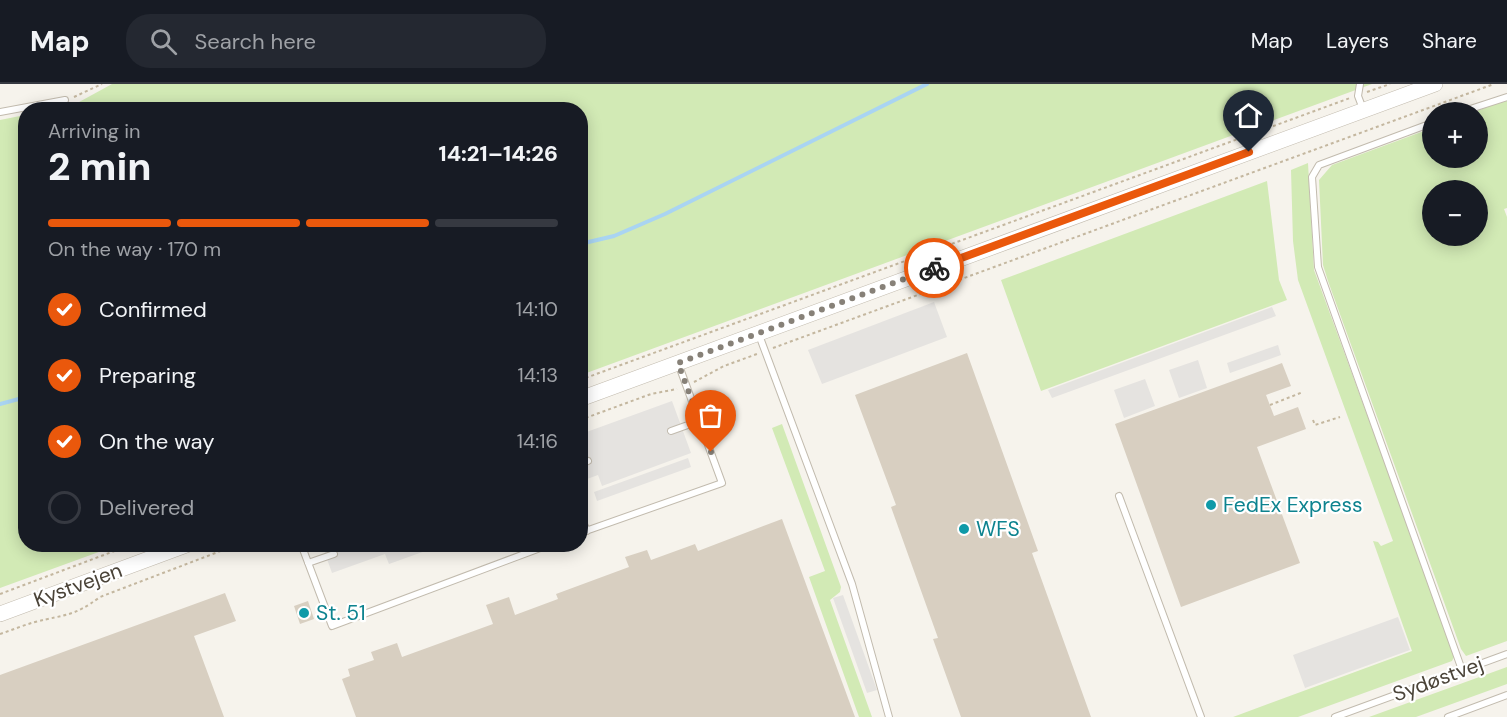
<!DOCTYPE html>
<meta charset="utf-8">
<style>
:root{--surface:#171b24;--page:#242831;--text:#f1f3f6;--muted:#9ea1a6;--line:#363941;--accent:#ea580c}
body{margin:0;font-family:"DM Sans",sans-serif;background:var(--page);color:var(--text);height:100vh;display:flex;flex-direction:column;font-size:22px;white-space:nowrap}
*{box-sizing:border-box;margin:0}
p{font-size:20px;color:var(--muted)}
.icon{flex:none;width:33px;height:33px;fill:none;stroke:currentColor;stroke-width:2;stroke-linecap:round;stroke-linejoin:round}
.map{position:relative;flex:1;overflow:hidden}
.side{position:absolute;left:18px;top:18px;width:570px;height:450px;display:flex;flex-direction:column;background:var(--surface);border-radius:24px;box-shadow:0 3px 15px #0003}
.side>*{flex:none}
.buttons{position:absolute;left:1422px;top:18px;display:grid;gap:12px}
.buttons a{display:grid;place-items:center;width:66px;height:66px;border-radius:50%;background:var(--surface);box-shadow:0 3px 15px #0003;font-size:30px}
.pin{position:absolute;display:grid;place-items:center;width:51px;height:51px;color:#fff;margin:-62px -26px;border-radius:50% 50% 50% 0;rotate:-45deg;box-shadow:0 0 6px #0007}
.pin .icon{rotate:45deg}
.courier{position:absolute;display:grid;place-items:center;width:60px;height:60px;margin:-30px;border:4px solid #ea580c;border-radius:50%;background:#fff;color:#222;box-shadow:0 2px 8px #0007}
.headline em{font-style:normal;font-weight:800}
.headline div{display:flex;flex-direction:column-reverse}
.headline{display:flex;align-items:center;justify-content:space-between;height:102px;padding:0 30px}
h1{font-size:39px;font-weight:800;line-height:45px}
.bar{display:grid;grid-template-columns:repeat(4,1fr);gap:9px 6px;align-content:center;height:72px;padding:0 30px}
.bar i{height:8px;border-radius:4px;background:var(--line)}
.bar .selected{background:var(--accent)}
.bar p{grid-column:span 4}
ol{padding:0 30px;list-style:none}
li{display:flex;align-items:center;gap:18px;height:66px}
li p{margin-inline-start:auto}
li .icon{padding:6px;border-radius:50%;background:var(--accent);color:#fff;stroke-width:4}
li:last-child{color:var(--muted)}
li i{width:33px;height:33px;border:3px solid var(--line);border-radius:50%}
header{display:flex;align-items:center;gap:36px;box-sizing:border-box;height:84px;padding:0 30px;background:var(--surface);border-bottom:2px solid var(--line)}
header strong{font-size:28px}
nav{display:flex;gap:33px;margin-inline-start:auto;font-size:21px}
.search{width:420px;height:54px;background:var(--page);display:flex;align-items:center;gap:15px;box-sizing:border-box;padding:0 21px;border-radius:24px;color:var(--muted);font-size:22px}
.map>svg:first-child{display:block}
.green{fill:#d2eab5;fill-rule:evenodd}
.parking{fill:#e5e3e0}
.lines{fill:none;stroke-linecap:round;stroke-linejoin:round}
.stream{stroke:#a9d4f2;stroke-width:4}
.building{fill:#d8cfc1}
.service-casing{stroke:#c2bbae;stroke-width:8}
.tertiary-casing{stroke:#c2bbae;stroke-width:16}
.path{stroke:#c4b79f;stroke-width:2;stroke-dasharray:3 3;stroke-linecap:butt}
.service{stroke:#fff;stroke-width:6}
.tertiary{stroke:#fff;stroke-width:15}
.done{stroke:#878178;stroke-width:6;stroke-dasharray:0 10.8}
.route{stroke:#ea580c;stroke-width:8}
.culture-dot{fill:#0f9aa8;stroke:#fff;stroke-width:2}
.labels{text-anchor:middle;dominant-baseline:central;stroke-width:4.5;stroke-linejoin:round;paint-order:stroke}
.culture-label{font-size:21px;fill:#0d838f;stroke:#fff;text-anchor:start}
.street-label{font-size:21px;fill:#4b4439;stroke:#fff}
</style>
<header>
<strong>Map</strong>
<div class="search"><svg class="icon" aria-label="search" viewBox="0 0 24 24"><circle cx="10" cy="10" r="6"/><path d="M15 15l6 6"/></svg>Search here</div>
<nav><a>Map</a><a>Layers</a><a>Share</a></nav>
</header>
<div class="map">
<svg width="1507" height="633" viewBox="0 0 1507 633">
<rect width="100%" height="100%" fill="#f6f3ec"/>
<path class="green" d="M 112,0 L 1372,0 L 581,291 L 580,26 L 57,26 L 70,23 Z
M 1507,16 L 1507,124 L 1504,125 L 1507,133 L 1507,557 L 1466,572 L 1461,565 L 1328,197 L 1323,181 L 1319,96 L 1332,81 L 1432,44 L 1432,74 L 1478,74 L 1478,28 L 1474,28 ZM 1432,106 L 1478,106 L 1478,152 L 1432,152 Z
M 25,31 L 26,460 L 118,461 L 0,504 L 0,36 Z
M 1308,79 L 1314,186 L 1455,571 L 1452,577 L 1298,633 L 1233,633 L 1412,567 L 1373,457 L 1378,458 L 1381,462 L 1393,457 L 1298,196 L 1293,157 L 1291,86 Z
M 1267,97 L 1279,196 L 1287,216 L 1041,307 L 1001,196 Z
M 782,340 L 841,503 L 840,508 L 830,516 L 872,633 L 859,633 L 809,493 L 825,487 L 772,344 Z
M 1507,583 L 1507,600 L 1416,633 L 1369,633 Z"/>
<path class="parking" d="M 934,218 L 947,253 L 822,300 L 808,266 Z
M 1272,223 L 1276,232 L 1052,314 L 1048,306 Z
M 1278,261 L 1281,271 L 1230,289 L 1227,279 Z
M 1198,276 L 1207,304 L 1179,314 L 1169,286 Z
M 1145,295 L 1155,322 L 1124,334 L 1114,306 Z
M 672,317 L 691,369 L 602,402 L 598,391 L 587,395 L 581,378 L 581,350 Z
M 688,374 L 691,383 L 597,417 L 594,408 Z
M 322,461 L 442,461 L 389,480 L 385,470 L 332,489 Z
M 843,511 L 877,606 L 867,609 L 833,514 Z
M 1398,533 L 1410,566 L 1305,604 L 1293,571 Z"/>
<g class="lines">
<path class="stream" d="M 580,160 L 614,152 L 665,130 L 927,0
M 0,320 L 26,313"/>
</g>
<path class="building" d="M 967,269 L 1038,467 L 1032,469 L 1091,633 L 961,633 L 933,555 L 938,554 L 891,423 L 896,421 L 855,311 Z
M 1282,279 L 1291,302 L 1266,311 L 1274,332 L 1298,323 L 1306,345 L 1257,363 L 1300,479 L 1181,523 L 1115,340 Z
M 782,435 L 855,633 L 356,633 L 342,595 L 350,592 L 348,585 L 374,576 L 371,568 L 397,559 L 402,573 L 493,540 L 486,521 L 509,513 L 515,531 L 558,515 L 556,510 L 629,483 L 625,473 L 647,466 L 651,476 L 695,460 L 698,467 Z
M 225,509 L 236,537 L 194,552 L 224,633 L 0,633 L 0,591 Z
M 308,517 L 314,535 L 300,540 L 294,522 Z"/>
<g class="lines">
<g class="service-casing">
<path id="service" d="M 1360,0 L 1358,12 L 1363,25
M 0,28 L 65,16
M 1461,28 L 1507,13
M 1432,39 L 1319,81 L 1312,93 L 1318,183 L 1462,586
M 759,251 L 852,500 L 889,633
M 671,347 L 699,337
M 580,380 L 588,377
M 1119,412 L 1201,633
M 580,431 L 587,447
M 580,449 L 722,399 L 678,279
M 301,460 L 332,542 L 551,460
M 308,479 L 334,470
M 1335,633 L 1507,570
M 1448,633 L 1507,611"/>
</g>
<g class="tertiary-casing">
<path id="tertiary" d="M 580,315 L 1435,0
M 0,530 L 189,460"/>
</g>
<path class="path" d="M 1367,8 L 1390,0
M 74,13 L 102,0
M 773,264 L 1494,0
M 580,296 L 1350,14
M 694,298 L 724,282 L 757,270
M 1270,321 L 1303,308
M 580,336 L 651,310 L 677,305
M 1313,336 L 1315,341 L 1340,333
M 0,510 L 133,460
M 0,550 C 12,546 24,541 35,538 C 66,530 73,533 100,513 L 239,460"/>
<use href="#service" class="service"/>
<use href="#tertiary" class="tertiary"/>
</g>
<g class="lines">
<path class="done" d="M 711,368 L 678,279 L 934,184"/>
<path class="route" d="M 934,184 L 1249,68"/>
</g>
<g class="culture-dot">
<circle cx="1211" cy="421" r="6"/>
<circle cx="964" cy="445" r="6"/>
<circle cx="304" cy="529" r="6"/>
</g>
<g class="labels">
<g class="culture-label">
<text x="1223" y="421">FedEx Express</text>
<text x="976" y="445">WFS</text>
<text x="316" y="529">St. 51</text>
</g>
<g class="street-label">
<text transform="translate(78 501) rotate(-20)">Kystvejen</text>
<text transform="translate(1438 595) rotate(-20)">Sydøstvej</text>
</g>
</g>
</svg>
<div class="buttons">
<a>+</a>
<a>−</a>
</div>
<div class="pin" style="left:711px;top:368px;background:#ea580c"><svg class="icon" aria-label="bag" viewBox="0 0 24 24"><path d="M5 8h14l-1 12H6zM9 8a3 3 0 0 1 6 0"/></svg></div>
<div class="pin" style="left:1249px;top:68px;background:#1f2937"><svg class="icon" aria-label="home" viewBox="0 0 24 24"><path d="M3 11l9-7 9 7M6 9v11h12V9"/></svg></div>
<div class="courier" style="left:934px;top:184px"><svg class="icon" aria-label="bike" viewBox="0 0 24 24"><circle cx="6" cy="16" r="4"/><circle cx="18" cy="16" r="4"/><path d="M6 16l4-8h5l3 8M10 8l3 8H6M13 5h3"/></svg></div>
<section class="side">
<div class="headline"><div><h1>2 min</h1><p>Arriving in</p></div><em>14:21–14:26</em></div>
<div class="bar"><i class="selected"></i><i class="selected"></i><i class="selected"></i><i></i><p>On the way · 170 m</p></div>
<ol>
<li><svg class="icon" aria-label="check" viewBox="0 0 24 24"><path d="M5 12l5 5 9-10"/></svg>Confirmed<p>14:10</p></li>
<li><svg class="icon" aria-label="check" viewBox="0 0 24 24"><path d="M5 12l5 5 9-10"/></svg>Preparing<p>14:13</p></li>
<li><svg class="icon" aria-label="check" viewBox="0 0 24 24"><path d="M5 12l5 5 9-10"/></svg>On the way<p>14:16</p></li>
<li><i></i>Delivered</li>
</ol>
</section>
</div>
